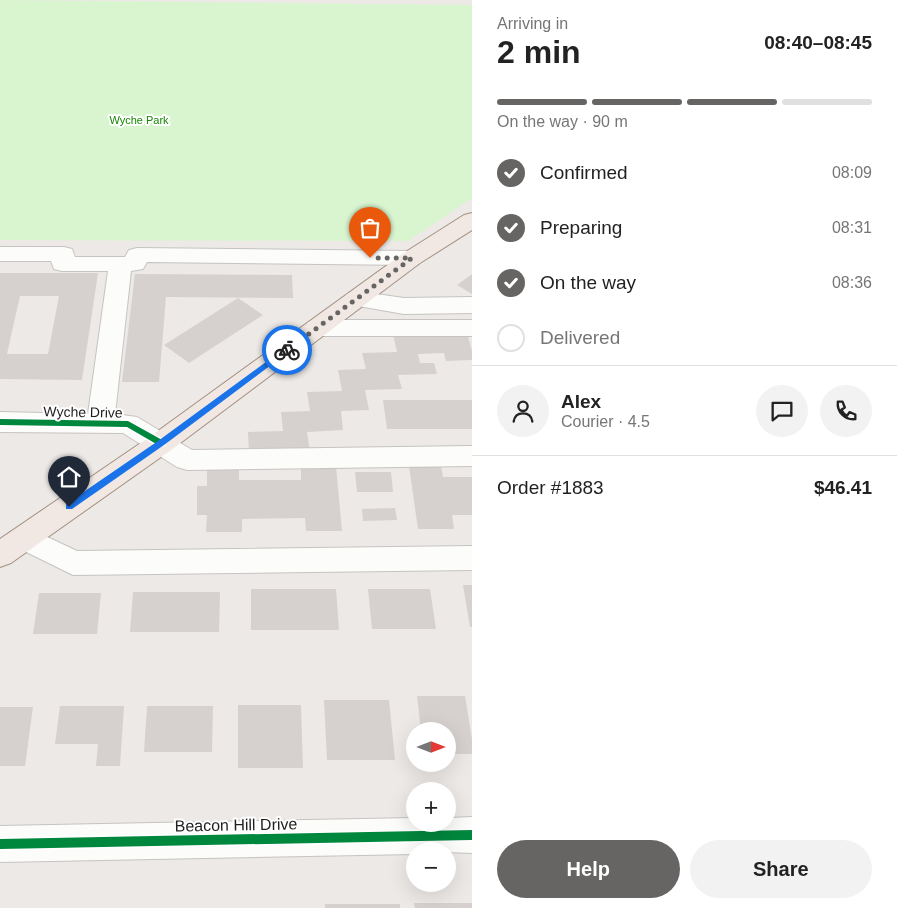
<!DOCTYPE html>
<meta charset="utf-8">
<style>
:root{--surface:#fff;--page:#f2f2f2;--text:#222;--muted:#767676;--line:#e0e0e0;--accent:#666564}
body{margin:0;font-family:Arial,sans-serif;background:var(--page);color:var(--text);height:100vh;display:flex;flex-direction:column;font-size:19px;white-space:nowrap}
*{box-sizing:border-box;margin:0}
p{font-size:16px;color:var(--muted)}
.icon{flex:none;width:28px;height:28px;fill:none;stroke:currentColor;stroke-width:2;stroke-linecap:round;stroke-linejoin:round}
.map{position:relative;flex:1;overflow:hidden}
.panel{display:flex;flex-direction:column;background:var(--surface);width:425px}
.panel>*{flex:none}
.needle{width:32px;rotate:90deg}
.fabs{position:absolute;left:406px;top:722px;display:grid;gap:10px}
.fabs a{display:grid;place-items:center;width:50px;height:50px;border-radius:50%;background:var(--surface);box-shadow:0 5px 20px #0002;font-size:25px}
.pin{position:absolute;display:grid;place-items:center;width:42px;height:42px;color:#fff;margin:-51px -21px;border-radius:50% 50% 50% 0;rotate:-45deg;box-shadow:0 0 5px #0007}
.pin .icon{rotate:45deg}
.courier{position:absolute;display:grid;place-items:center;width:50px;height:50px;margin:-25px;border:4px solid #1a73e8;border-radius:50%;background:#fff;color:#222;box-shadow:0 1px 6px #0007}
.overview em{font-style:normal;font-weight:700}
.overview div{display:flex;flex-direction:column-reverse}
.overview{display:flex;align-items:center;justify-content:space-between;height:85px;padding:0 25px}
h1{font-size:32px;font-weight:700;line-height:38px}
.bar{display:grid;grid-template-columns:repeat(4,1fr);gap:8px 5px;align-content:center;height:60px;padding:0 25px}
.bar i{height:6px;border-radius:4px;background:var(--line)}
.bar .on{background:var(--accent)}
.bar p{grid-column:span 4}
.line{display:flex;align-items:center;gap:12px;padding:0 25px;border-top:1px solid var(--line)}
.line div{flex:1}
.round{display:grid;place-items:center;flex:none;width:52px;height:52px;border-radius:26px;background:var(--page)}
ol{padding:0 25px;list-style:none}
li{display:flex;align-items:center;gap:15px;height:55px}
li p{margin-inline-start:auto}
li .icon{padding:5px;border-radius:50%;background:var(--accent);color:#fff;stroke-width:4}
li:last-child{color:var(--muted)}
li i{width:28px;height:28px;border:2px solid var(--line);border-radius:50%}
.action{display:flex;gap:10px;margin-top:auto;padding:10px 25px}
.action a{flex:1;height:58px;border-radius:30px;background:var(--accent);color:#fff;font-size:20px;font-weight:700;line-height:58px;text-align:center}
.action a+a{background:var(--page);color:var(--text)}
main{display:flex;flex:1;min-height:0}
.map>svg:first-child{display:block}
.park{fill:#d8f5cf}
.building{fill:#d6d1cf;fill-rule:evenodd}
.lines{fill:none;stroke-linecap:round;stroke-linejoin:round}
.minor-casing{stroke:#c5c4c2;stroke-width:2}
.major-casing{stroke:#a39182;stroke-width:2}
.minor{fill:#fcfcfb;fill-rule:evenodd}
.major{fill:#f1e8e3;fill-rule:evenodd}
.cycleway-casing{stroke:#fff;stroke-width:3}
.cycleway{fill:#00873e;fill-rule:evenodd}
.route{fill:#1a73e8}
.done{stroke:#666564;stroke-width:5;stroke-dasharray:0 9}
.labels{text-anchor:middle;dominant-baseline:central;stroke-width:4;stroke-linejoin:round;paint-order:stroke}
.far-park-label{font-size:11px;fill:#158701;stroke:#fff}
.street-label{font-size:14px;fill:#1e1e1e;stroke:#fff}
.near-street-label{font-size:16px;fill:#1e1e1e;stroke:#fff}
</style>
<main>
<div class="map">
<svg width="472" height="908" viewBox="0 0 472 908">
<rect width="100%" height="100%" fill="#ede9e6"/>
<path class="park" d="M 0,0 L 472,5 L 472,198 L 408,241 L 0,240 Z"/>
<path class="building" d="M 0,273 L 98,273 L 82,380 L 0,379 ZM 20,296 L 59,296 L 48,354 L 7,354 Z
M 135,274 L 292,275 L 293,298 L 166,297 L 159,382 L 122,382 Z
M 472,274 L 472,294 L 457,285 Z
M 238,298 L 263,315 L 189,363 L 164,345 Z
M 467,333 L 472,351 L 472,360 L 446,361 L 444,353 L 418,354 L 420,363 L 434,363 L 437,374 L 398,375 L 402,389 L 365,390 L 369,410 L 341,411 L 343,430 L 307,432 L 310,452 L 249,454 L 248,432 L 283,431 L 281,412 L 310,411 L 307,392 L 342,391 L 338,370 L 366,369 L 362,353 L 397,352 L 393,335 Z
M 383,400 L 472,400 L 472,429 L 387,429 Z
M 409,466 L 441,466 L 443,477 L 472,477 L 472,515 L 452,515 L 454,529 L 418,529 Z
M 301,467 L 336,467 L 342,531 L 306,531 L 305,518 L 242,519 L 242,532 L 206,532 L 207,515 L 197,515 L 197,486 L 207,486 L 207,468 L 239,468 L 239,480 L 301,480 Z
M 355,472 L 391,472 L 393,492 L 357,492 Z
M 395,508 L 397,520 L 363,521 L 362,509 Z
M 463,585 L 472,585 L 472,627 L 470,627 Z
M 251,589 L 336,589 L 339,630 L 251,630 Z
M 368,589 L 430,589 L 436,629 L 372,629 Z
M 133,592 L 220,592 L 219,632 L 130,632 Z
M 39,593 L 101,593 L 97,634 L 33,634 Z
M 417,696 L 465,696 L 472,739 L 472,754 L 448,754 L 448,731 L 421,731 Z
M 324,700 L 389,700 L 395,760 L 327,760 Z
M 238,705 L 301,705 L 303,768 L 238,768 Z
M 60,706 L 124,706 L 120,766 L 96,766 L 98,744 L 55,744 Z
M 147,706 L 213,706 L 212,752 L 144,752 Z
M 0,707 L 33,707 L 25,766 L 0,766 Z
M 414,903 L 472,903 L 472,908 L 415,908 Z
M 325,904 L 400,904 L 400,908 L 325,908 Z"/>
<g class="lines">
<g class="minor-casing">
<path id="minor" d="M 0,247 L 64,247 L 72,249 L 75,257 L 125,257 L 129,250 L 137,248 L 412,251 L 420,253 L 423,258 L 420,263 L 412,265 L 147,262 L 143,269 L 131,271 L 115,414 L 137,417 L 192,450 L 472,446 L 472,466 L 187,470 L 177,467 L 123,433 L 0,432 L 0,412 L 88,414 L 108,271 L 62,271 L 54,269 L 51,261 L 0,261 Z
M 355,291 L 404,298 L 472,297 L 472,313 L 404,314 L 347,304 L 343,299 L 347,294 Z
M 317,320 L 472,320 L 472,336 L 317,336 L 308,334 L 305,328 L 308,322 Z
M 24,526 L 77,551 L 472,546 L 472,570 L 73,575 L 14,546 L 9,538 L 14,530 Z
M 472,817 L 472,853 L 415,851 L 415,854 L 0,862 L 0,826 L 415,818 L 415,824 L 448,824 L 448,818 Z"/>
</g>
<g class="major-casing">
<path id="major" d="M 472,213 L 472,230 L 420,263 L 171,450 L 11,563 L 0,567 L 0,539 L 151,436 L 404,253 L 464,215 Z"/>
</g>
<use href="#minor" class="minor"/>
<use href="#major" class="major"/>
<g class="cycleway-casing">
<path id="cycleway" d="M 0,419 L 128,421 L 164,441 L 165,443 L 164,445 L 158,445 L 127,427 L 0,425 Z
M 472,830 L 472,840 L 0,849 L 0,839 Z"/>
</g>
<use href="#cycleway" class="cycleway"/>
</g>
<path class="route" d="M 285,348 L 291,350 L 164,445 L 72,509 L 66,509 L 66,504 L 158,441 Z"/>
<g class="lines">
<path class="done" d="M 287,350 L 412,258 L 370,258"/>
</g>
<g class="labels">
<g class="far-park-label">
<text x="139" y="120">Wyche Park</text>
</g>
<g class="street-label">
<text transform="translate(83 412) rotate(1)">Wyche Drive</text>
</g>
<g class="near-street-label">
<text transform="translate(236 825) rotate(-1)">Beacon Hill Drive</text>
</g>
</g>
</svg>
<div class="fabs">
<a><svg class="needle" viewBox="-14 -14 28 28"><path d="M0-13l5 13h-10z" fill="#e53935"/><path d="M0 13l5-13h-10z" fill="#767676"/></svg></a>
<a>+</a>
<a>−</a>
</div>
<div class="pin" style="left:370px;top:258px;background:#ea580c"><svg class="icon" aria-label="bag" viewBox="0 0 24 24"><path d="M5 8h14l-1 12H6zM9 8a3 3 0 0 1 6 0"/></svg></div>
<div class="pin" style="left:69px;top:507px;background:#1f2937"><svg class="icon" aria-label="home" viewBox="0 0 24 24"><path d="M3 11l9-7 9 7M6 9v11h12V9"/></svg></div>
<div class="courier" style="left:287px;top:350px"><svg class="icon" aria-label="bike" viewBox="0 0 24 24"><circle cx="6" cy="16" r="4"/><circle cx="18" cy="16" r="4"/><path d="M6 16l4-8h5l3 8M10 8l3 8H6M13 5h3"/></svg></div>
</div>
<section class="panel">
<div class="overview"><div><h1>2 min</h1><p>Arriving in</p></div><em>08:40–08:45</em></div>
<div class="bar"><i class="on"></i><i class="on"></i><i class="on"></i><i></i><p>On the way · 90 m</p></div>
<ol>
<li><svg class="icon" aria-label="check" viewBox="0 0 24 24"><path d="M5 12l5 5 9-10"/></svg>Confirmed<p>08:09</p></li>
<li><svg class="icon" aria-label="check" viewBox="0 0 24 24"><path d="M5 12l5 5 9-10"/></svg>Preparing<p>08:31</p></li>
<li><svg class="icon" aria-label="check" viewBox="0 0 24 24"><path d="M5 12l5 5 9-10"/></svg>On the way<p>08:36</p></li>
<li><i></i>Delivered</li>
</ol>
<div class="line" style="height:90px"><a class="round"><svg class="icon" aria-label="person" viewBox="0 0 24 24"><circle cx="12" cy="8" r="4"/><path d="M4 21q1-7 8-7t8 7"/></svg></a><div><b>Alex</b><p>Courier · 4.5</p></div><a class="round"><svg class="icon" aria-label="chat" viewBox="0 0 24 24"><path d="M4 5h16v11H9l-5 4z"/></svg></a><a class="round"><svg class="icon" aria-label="phone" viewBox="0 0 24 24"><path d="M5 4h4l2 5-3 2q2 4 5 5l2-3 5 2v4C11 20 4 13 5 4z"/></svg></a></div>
<div class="line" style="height:65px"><div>Order #1883</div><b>$46.41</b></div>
<div class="action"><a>Help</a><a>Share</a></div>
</section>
</main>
